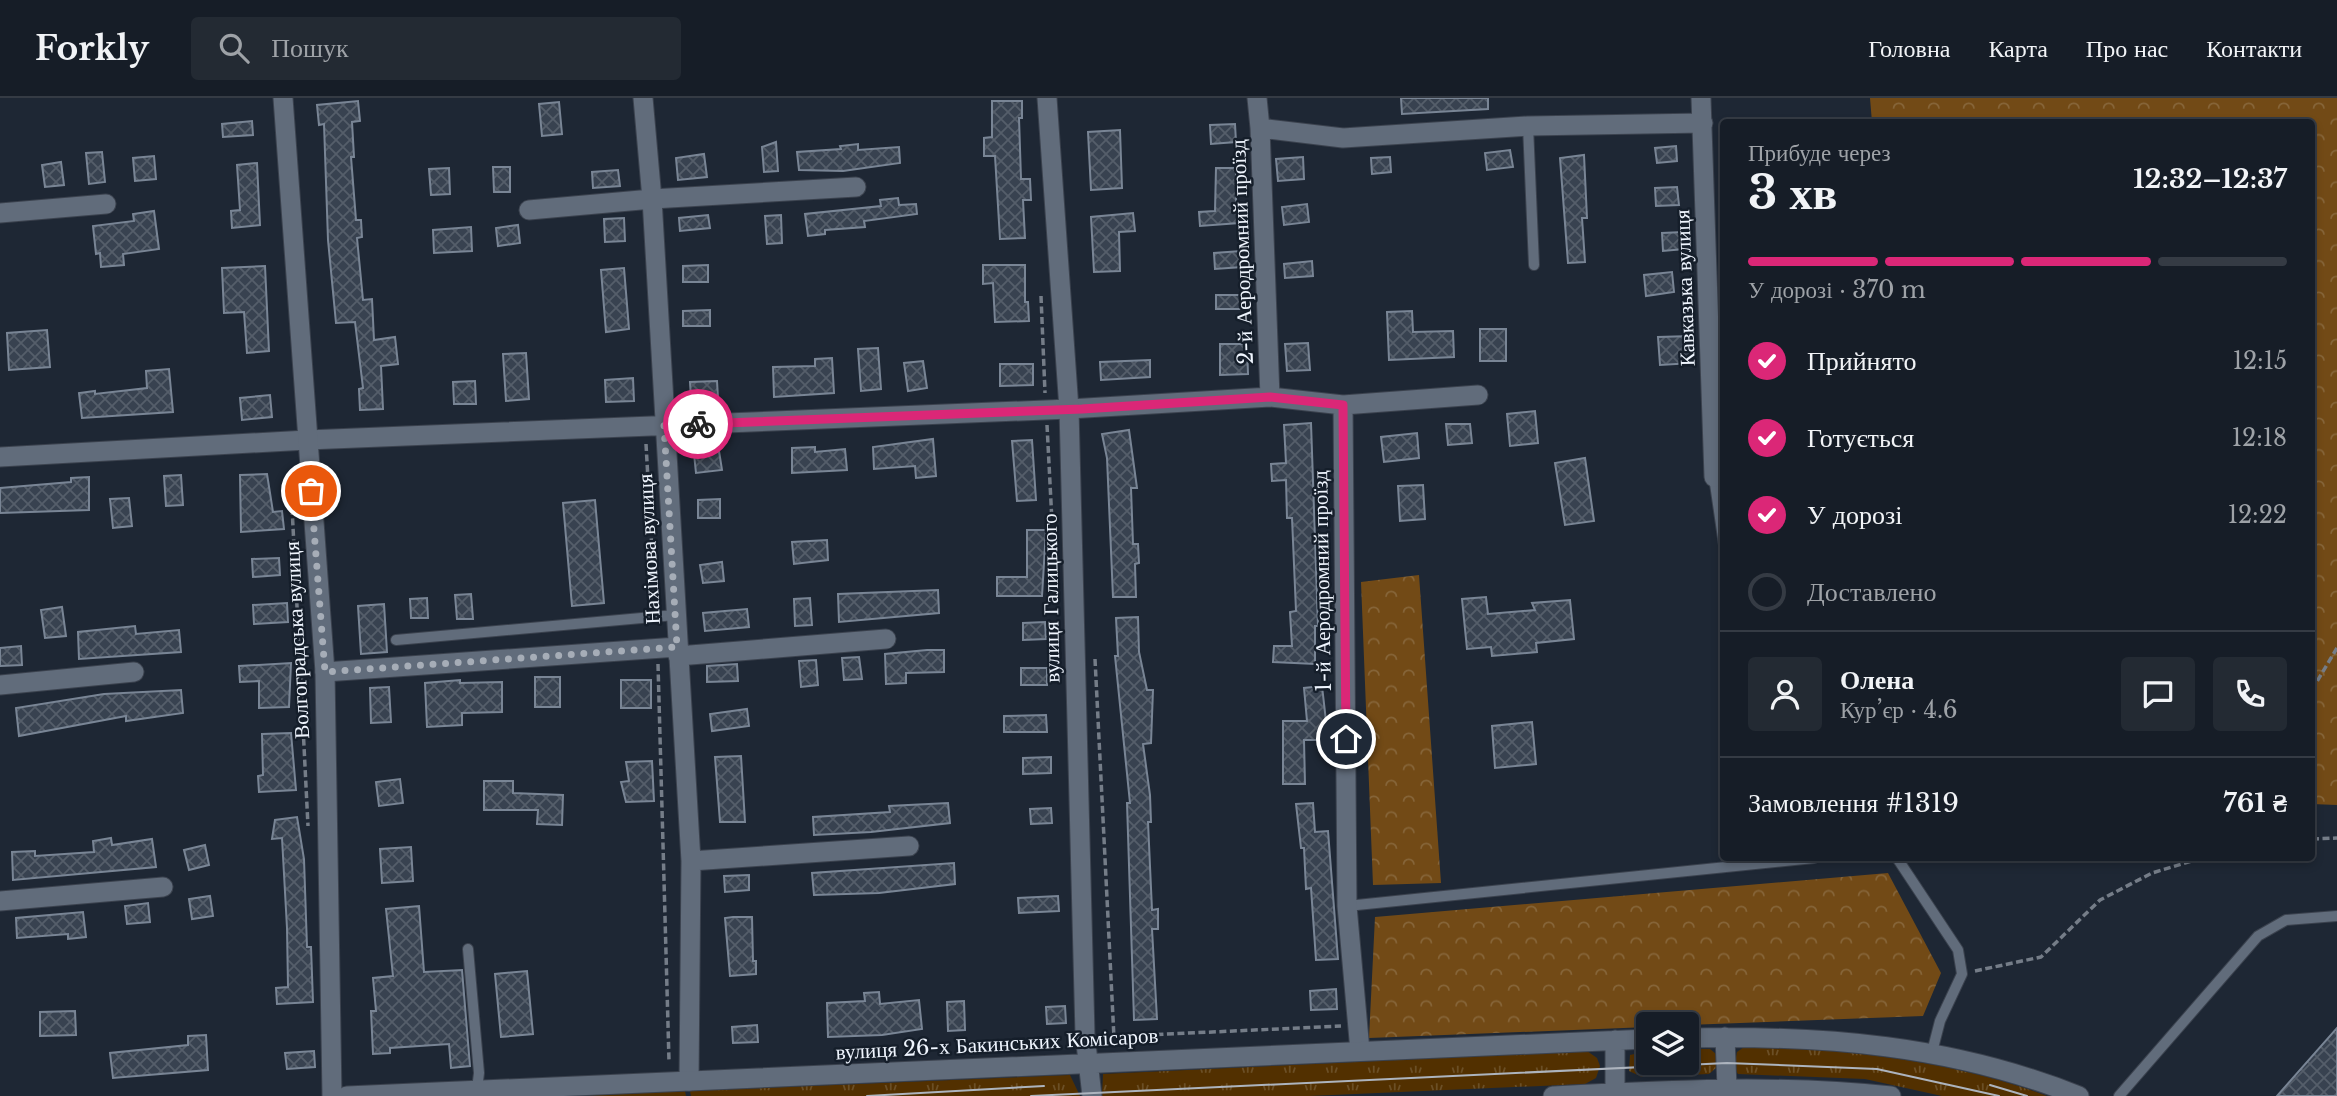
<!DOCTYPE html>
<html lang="uk">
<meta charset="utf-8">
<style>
:root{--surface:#161d27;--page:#232a33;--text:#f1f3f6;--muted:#9ea2a7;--line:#353b44;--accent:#db2777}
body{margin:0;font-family:"Libre Baskerville",serif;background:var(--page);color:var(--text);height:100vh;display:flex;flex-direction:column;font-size:26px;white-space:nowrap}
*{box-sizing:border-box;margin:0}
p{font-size:23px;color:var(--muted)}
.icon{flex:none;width:38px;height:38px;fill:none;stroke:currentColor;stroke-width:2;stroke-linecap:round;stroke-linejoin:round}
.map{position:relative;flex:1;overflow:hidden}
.sheet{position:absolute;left:1720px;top:21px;width:595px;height:742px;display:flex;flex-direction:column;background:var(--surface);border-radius:7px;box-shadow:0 4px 10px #0003,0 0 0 2px var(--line)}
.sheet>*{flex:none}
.tools{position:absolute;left:1636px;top:914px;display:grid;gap:14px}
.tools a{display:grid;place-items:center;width:63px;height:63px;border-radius:7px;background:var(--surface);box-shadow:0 4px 10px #0003,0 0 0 2px var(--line);font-size:35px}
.pin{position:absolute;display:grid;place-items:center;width:60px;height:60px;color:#fff;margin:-30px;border:4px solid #fff;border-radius:50%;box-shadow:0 2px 7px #0007}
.courier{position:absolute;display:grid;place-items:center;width:70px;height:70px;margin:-35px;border:5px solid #db2777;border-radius:50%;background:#fff;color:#222;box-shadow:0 2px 9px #0007}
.summary em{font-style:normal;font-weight:700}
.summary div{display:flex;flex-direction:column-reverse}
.summary{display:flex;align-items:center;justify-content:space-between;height:119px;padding:0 28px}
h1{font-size:46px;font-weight:700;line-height:52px}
.bar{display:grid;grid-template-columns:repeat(4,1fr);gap:10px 7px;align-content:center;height:84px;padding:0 28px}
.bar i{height:9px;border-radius:5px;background:var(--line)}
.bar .active{background:var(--accent)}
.bar p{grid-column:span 4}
.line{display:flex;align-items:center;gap:18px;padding:0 28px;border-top:2px solid var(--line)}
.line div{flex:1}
.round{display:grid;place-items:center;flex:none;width:74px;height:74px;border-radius:7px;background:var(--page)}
ol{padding:0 28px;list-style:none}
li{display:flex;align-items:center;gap:21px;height:77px}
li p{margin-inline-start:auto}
li .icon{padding:7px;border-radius:50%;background:var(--accent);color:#fff;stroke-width:4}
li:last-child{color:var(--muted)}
li i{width:38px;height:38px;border:4px solid var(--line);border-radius:50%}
header{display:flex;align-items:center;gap:42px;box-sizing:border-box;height:98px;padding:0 35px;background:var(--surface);border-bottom:2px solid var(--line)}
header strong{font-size:33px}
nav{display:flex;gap:38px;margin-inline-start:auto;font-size:24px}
.search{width:490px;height:63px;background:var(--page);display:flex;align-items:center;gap:18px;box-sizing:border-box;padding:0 24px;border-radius:7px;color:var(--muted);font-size:26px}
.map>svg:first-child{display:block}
.grass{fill:url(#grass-tufts)}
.forest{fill:url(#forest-crowns)}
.building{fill:url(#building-cross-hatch);stroke:#798595;stroke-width:2}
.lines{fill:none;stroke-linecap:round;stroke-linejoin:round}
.service-casing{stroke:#3b424e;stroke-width:12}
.minor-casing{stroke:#3b424e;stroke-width:21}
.tertiary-casing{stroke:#3b424e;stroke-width:21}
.path{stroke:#757d88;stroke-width:3.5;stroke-dasharray:7 3.5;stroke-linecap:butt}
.service{stroke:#616c7b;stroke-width:10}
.minor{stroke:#616c7b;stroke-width:19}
.tertiary{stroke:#616c7b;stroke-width:19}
.tram{stroke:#adb4be;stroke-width:2}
.done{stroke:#a6adb7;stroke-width:7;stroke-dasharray:0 12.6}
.route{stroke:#db2777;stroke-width:9}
.labels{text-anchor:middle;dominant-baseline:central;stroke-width:5;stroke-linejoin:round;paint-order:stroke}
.street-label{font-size:21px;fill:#eff5fe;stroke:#151e2a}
</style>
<header>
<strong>Forkly</strong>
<div class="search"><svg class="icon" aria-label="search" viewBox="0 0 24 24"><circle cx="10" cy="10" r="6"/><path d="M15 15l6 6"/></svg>Пошук</div>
<nav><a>Головна</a><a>Карта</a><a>Про нас</a><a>Контакти</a></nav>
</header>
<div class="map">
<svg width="2337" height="998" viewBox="0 0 2337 998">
<defs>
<pattern id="grass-tufts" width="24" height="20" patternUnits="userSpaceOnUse" patternTransform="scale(1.75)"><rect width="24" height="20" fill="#523000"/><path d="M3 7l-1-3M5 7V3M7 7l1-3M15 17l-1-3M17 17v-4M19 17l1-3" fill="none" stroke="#6b4f26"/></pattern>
<pattern id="forest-crowns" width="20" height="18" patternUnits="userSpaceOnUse" patternTransform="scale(1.75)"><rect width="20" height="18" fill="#724a16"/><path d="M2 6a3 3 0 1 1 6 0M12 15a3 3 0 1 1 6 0" fill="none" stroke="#866539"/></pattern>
<pattern id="building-cross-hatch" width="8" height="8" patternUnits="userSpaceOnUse" patternTransform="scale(1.75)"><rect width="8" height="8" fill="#384250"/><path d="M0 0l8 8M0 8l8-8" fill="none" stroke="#555e6a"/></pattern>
</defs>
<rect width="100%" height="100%" fill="#1e2734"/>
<path class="grass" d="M 1767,948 C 1862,954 1957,964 2047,998 L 1942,998 L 1865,981 L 1738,976 L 1734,970 L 1737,954 L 1744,949 Z
M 1687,951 L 1710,951 L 1716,956 L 1716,970 L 1709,976 L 1642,979 L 1629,973 L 1630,957 L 1648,953 L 1648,964 L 1687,964 Z
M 1587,953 L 1597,960 L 1600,968 L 1596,980 L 1585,986 L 1309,998 L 1102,998 L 1103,976 Z
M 1070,977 L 1080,998 L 691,998 L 690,993 Z
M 685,993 L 686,998 L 580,998 Z"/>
<path class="forest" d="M 1870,0 L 2337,0 L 2337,707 L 2312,706 L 2312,24 L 1872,24 Z
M 1419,477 L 1441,785 L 1373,787 L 1361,484 Z
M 1888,775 L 1941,875 L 1923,918 L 1687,927 L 1648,926 L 1648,929 L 1369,940 L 1375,819 Z"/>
<path class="building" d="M 1401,0 L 1488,0 L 1488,11 L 1402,16 Z
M 358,3 L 360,23 L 352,24 L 354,59 L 351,59 L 356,122 L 361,122 L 362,139 L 357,140 L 363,202 L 372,201 L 374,242 L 395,239 L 398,266 L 381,268 L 383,311 L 360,312 L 359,291 L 363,290 L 355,224 L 336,225 L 328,142 L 324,26 L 319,27 L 317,7 Z
M 992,3 L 1022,3 L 1022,20 L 1019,20 L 1021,81 L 1030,81 L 1031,102 L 1023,102 L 1025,140 L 1000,141 L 995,58 L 984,58 L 984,40 L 992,39 Z
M 559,4 L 562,36 L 542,38 L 539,6 Z
M 252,23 L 253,37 L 223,39 L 222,26 Z
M 1235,26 L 1236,44 L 1211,46 L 1210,27 Z
M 1120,32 L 1122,90 L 1091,92 L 1088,34 Z
M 776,44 L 778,73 L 764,74 L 762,49 Z
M 858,46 L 858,52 L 899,49 L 900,65 L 843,73 L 799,72 L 797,54 L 841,51 L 840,48 Z
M 1676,48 L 1677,63 L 1657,65 L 1655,50 Z
M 1510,52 L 1513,69 L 1487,72 L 1485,55 Z
M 102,54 L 105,84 L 89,86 L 86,55 Z
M 704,56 L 707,79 L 678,82 L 676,60 Z
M 1584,57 L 1587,120 L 1582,120 L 1585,164 L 1568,165 L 1560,60 Z
M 154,58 L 156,81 L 135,83 L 133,60 Z
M 1303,59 L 1304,81 L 1278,83 L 1276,61 Z
M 1390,59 L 1391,74 L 1372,76 L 1371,60 Z
M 61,64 L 64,87 L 45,89 L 42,67 Z
M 257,65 L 260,127 L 232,130 L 231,113 L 240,112 L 237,67 Z
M 493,69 L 510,69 L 510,94 L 494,94 Z
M 449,70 L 450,96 L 431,97 L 429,71 Z
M 1216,70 L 1236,70 L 1236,111 L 1238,111 L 1239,125 L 1200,128 L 1199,114 L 1215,113 Z
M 618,72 L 620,88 L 593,90 L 592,74 Z
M 1677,89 L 1679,107 L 1656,108 L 1655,90 Z
M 898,100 L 899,107 L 916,106 L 917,116 L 864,123 L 865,129 L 825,132 L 825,136 L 808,138 L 805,116 L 881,108 L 880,102 Z
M 1307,106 L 1309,124 L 1284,127 L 1282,109 Z
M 154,113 L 159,151 L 123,156 L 124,167 L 101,169 L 100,155 L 96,156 L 93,128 L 134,123 L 133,116 Z
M 1133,115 L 1135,133 L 1119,134 L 1120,173 L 1094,174 L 1091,119 Z
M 708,117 L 710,130 L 680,133 L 679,120 Z
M 781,117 L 782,145 L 767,146 L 765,118 Z
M 624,120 L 625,143 L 605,144 L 604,121 Z
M 518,127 L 520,145 L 498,148 L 496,130 Z
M 471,129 L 472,153 L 434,155 L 433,132 Z
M 1683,134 L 1684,151 L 1663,153 L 1662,135 Z
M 1241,153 L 1242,169 L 1215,171 L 1214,155 Z
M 1312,163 L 1313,178 L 1285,180 L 1284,166 Z
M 708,167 L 708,184 L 683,184 L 683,168 Z
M 983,167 L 1025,167 L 1025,204 L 1028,204 L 1029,223 L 995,224 L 993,185 L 983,186 Z
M 265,168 L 269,253 L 247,255 L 244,214 L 224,215 L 222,170 Z
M 624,170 L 629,231 L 606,234 L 601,172 Z
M 1672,174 L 1674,194 L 1646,198 L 1644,177 Z
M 1216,197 L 1245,197 L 1245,211 L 1216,211 Z
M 710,212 L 710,228 L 683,228 L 683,213 Z
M 1412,213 L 1413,234 L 1453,233 L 1454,259 L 1389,262 L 1387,214 Z
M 1480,231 L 1506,231 L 1506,263 L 1480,263 Z
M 47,232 L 50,269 L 9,272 L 7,235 Z
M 1691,238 L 1692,265 L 1660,267 L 1658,239 Z
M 1308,245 L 1310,272 L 1287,273 L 1285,246 Z
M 1220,246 L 1247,246 L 1248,276 L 1220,277 Z
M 878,250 L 881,291 L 861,293 L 858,251 Z
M 526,255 L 529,301 L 506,303 L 503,256 Z
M 832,260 L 834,295 L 774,299 L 773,269 L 815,268 L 815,261 Z
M 1150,262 L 1150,279 L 1101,282 L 1100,264 Z
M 923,263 L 927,290 L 908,293 L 904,265 Z
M 1000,266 L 1033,266 L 1033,287 L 1000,288 Z
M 169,271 L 173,314 L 82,320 L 79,295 L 95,293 L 95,296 L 147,290 L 146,273 Z
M 633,280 L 634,303 L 606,304 L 605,282 Z
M 475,283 L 476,306 L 454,306 L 453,284 Z
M 717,283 L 718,300 L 691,302 L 690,284 Z
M 270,297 L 272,319 L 242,322 L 240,300 Z
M 1535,313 L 1538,345 L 1510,348 L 1507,316 Z
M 1311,325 L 1318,528 L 1315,528 L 1315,566 L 1273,564 L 1274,548 L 1292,548 L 1290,514 L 1296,513 L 1292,420 L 1287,420 L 1286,382 L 1272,383 L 1271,366 L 1286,365 L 1284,327 Z
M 1446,326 L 1470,326 L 1472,345 L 1448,347 Z
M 1129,332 L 1137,390 L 1131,390 L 1133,446 L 1138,446 L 1139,465 L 1135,466 L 1136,499 L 1113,499 L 1107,360 L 1102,336 Z
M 1417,335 L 1419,360 L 1384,364 L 1381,339 Z
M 933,341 L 936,378 L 916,380 L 915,368 L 874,371 L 873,349 Z
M 1032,342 L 1036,402 L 1017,403 L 1012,343 Z
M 815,349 L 815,354 L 845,351 L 847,372 L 792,375 L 792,350 Z
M 719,353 L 722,372 L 696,375 L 694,356 Z
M 1585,360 L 1594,423 L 1565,427 L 1555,365 Z
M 267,376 L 273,414 L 282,413 L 284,431 L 241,434 L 240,377 Z
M 181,377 L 183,407 L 166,408 L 164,378 Z
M 89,379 L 89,412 L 0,415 L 0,390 L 71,384 L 71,380 Z
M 1423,387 L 1425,421 L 1400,423 L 1398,388 Z
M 129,400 L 132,428 L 113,430 L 110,401 Z
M 720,401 L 720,420 L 698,420 L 698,402 Z
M 595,402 L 604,505 L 572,508 L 563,405 Z
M 1027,432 L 1046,432 L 1042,498 L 997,498 L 997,479 L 1027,479 Z
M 827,442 L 828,462 L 794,466 L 792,444 Z
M 279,460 L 280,477 L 253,479 L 252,461 Z
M 722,464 L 724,483 L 703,485 L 700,467 Z
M 938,492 L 939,515 L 839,524 L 838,496 Z
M 471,496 L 473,521 L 457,521 L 455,497 Z
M 1486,499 L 1488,516 L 1535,512 L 1532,505 L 1570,502 L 1574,541 L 1536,545 L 1537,554 L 1492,558 L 1491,549 L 1467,551 L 1462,501 Z
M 427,500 L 428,520 L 411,520 L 410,501 Z
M 810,500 L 812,527 L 795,528 L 794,501 Z
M 287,505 L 288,524 L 254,526 L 253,507 Z
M 384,506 L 387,554 L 361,556 L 358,508 Z
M 62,509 L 66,538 L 45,540 L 41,512 Z
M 747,511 L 749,529 L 705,533 L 703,515 Z
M 1138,519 L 1139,554 L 1147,592 L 1153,592 L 1151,645 L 1143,646 L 1150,697 L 1151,724 L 1148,724 L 1152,812 L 1158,811 L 1158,831 L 1152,831 L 1157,921 L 1134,922 L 1127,705 L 1130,705 L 1115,558 L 1118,558 L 1116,520 Z
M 1045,524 L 1046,541 L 1023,542 L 1023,525 Z
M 135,528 L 136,536 L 179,532 L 181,554 L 79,561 L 78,534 Z
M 21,548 L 22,567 L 0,568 L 0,550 Z
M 927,552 L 944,552 L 944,574 L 906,575 L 906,585 L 886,586 L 885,556 Z
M 859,559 L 862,581 L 844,582 L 842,560 Z
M 816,562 L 818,587 L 801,589 L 799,563 Z
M 291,565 L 289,609 L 259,610 L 259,583 L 240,584 L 239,568 Z
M 737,566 L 738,583 L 707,584 L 707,568 Z
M 1021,570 L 1047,570 L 1047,587 L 1021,587 Z
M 535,579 L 560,579 L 560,609 L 535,609 Z
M 460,582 L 460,585 L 502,584 L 502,614 L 462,615 L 462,627 L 427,629 L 425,585 Z
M 621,582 L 651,582 L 651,610 L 621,610 Z
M 1322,588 L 1326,623 L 1331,623 L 1331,642 L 1304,642 L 1305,686 L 1283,686 L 1283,623 L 1307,623 L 1304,590 Z
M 389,589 L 391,624 L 371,625 L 370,590 Z
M 181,592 L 183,615 L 126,623 L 126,618 L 19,638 L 16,610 L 104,596 Z
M 747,611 L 749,628 L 712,633 L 710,616 Z
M 1046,617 L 1047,634 L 1004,634 L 1004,618 Z
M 1532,624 L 1536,666 L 1495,670 L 1492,628 Z
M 291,635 L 296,692 L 259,694 L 258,678 L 263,677 L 262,636 Z
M 741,658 L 745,724 L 720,724 L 715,659 Z
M 1051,659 L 1051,675 L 1023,676 L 1023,660 Z
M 652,663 L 654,703 L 626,704 L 621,684 L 629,683 L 626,664 Z
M 400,681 L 403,705 L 379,708 L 376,684 Z
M 484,683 L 513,683 L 513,695 L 563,697 L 562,727 L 537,726 L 538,712 L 484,712 Z
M 948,705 L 950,725 L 871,734 L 814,737 L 813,719 L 890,714 L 889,708 Z
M 1313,705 L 1315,734 L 1328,733 L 1338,861 L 1316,862 L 1311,790 L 1306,791 L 1304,750 L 1301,750 L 1296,706 Z
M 1051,710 L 1052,725 L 1031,726 L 1030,711 Z
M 297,719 L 304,761 L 307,849 L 311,849 L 313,904 L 277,906 L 276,890 L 288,889 L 287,830 L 282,740 L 272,741 L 275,722 Z
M 111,740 L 112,747 L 152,741 L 156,769 L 13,782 L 12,754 L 35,753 L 35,758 L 94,754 L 93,743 Z
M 205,747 L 209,767 L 189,772 L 184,752 Z
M 411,749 L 413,783 L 382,785 L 380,751 Z
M 954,765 L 955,786 L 879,795 L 814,797 L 812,775 Z
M 749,777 L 749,792 L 725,794 L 724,778 Z
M 210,798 L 213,818 L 192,821 L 189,801 Z
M 1058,798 L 1059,813 L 1019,815 L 1018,800 Z
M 148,805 L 150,824 L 127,826 L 125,808 Z
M 419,808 L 424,874 L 462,872 L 470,968 L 451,970 L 449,946 L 390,950 L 390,955 L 373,956 L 371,913 L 376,913 L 373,880 L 393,878 L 386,811 Z
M 83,814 L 86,839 L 68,841 L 68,836 L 17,840 L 16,820 Z
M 733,819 L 752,819 L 753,863 L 756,863 L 756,876 L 730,878 L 725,820 Z
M 527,873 L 533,936 L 501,939 L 495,876 Z
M 1336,891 L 1337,911 L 1311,912 L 1310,893 Z
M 879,894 L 880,906 L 919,902 L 922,931 L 882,937 L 828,939 L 827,905 L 865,903 L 864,895 Z
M 964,903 L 965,932 L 948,933 L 947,904 Z
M 1065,908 L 1066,925 L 1047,926 L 1046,909 Z
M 75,913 L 76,937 L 40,938 L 40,914 Z
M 757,927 L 758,944 L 733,945 L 732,929 Z
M 2337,930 L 2337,998 L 2277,998 Z
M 206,937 L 208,972 L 113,980 L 110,955 L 188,947 L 188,938 Z
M 314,953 L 315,969 L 287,971 L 285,955 Z"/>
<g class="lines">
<g class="service-casing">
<path id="service" d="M 1528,28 L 1534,167
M 1714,379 L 1724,447
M 396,542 L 675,517
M 1897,760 L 1958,852 L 1962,876 L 1940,923 L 1932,954
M 1347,808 L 1814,760
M 468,851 L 479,975 L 477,991
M 2119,998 L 2258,838 L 2286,822 L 2337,818"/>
</g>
<g class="minor-casing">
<path id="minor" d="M 643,0 L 652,101 L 691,763 L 689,983
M 1257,0 L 1260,30
M 1701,0 L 1714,379
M 529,112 L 652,101 L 856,89
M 0,115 L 106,106
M 1270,299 L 1260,30 L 1343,40 L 1528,28 L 1703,25
M 1343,307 L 1347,808 L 1360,953
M 0,359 L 307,342 L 1069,311 L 1270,299 L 1343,307 L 1478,297
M 678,558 L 886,541
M 325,574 L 677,549
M 0,587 L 134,574
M 691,763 L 909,748
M 0,803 L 163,789"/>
</g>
<g class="tertiary-casing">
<path id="tertiary" d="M 283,0 L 325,574 L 332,998
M 1047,0 L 1069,311 L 1085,937 L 1092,998
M 1725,939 L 1727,990
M 1687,940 C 1824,937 1951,947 2079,998
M 1615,995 L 1615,942
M 347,998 L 1648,941
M 1553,998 C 1666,992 1778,986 1891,998"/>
</g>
<path class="path" d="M 1041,198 L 1045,295
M 1047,327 L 1052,424
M 646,346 L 655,506
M 291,389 L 308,728
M 1095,561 L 1114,940
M 658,566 L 669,963
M 2312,592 L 2337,550
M 2312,741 L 2337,740
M 1975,873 L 2041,859 L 2100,802 L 2152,775 L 2202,760
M 1104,939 L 1341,928"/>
<use href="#service" class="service"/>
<use href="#minor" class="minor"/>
<use href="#tertiary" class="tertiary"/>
<path class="tram" d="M 1990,987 L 2027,998
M 867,998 L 1044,988
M 1031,998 L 1727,965 L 1877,971 L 1999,998"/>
</g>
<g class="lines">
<path class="done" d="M 311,393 L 325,574 L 677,549 L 664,327 L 698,326"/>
<path class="route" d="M 698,326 L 1082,311 L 1270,299 L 1343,307 L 1346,641"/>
</g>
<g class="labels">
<g class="street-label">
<text transform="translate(1242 154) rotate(-92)">2-й Аеродромний проїзд</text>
<text transform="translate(1685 190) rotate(-92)">Кавказька вулиця</text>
<text transform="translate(649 451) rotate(-93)">Нахімова вулиця</text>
<text transform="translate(1322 483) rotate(-91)">1-й Аеродромний проїзд</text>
<text transform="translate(1051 500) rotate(-91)">вулиця Галицького</text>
<text transform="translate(297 542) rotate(-93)">Волгоградська вулиця</text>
<text transform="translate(997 946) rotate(-3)">вулиця 26-х Бакинських Комісаров</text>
</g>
</g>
</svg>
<div class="tools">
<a><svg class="icon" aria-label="layers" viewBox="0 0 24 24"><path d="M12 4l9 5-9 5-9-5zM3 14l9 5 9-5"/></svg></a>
</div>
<div class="pin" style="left:311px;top:393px;background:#ea580c"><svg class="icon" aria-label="bag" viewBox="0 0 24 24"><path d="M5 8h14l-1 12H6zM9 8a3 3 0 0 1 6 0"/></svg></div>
<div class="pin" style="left:1346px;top:641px;background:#1f2937"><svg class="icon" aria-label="home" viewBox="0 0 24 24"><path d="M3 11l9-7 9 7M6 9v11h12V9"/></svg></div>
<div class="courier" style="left:698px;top:326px"><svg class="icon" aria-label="bike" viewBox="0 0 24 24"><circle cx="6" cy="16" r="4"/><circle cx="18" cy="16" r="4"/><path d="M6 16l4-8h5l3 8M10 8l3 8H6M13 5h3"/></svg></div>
<section class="sheet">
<div class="summary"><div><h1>3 хв</h1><p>Прибуде через</p></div><em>12:32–12:37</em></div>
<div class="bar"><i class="active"></i><i class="active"></i><i class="active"></i><i></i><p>У дорозі · 370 m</p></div>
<ol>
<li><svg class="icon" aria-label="check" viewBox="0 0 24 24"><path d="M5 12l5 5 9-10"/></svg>Прийнято<p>12:15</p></li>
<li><svg class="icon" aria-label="check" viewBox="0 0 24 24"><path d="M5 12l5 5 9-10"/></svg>Готується<p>12:18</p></li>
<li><svg class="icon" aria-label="check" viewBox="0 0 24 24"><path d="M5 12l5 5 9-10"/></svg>У дорозі<p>12:22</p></li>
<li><i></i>Доставлено</li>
</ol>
<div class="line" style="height:126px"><a class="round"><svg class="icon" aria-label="person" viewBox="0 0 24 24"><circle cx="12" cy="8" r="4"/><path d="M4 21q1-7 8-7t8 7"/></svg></a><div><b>Олена</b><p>Кур’єр · 4.6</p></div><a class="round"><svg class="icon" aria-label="chat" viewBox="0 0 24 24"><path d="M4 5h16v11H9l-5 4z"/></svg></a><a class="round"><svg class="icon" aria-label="phone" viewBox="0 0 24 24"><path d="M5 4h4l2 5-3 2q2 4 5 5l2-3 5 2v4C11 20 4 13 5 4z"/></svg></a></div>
<div class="line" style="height:91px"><div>Замовлення #1319</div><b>761 ₴</b></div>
</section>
</div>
